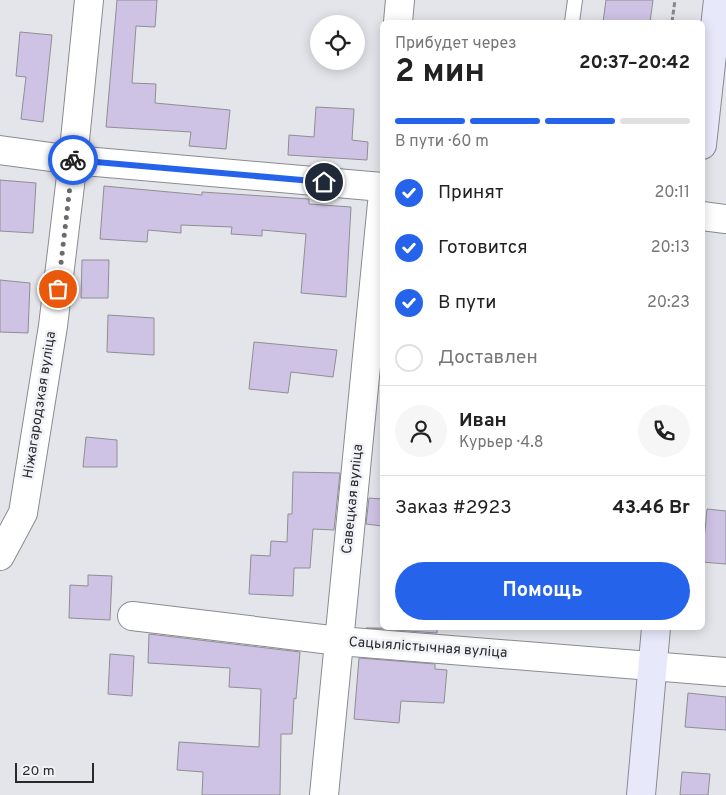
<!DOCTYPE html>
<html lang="ru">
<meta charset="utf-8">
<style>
:root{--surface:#fff;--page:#f6f6f6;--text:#222;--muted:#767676;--line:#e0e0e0;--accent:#2563eb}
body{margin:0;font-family:Overpass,sans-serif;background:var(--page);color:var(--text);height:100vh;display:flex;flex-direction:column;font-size:19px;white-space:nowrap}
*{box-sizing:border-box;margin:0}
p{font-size:16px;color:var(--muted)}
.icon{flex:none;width:28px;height:28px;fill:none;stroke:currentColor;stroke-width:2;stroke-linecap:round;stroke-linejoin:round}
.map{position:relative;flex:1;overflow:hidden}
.side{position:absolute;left:380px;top:20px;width:325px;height:610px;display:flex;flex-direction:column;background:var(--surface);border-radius:8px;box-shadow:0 2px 12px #0003}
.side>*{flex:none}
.fabs{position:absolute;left:310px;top:15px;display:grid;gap:10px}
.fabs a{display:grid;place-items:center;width:55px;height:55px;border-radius:50%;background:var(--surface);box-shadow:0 2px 12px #0003;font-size:25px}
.scale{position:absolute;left:15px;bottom:12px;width:79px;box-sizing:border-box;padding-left:5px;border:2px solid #28292a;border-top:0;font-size:14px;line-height:18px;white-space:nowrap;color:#28292a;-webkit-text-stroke:4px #f1f2f7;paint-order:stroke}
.pin{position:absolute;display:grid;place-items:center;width:42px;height:42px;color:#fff;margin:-21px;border:2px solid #fff;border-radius:50%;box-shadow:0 1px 5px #0007}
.courier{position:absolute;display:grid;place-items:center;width:50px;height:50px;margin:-25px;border:4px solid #2563eb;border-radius:50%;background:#fff;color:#222;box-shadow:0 1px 6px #0007}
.head em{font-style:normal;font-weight:700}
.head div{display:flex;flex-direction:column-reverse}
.head{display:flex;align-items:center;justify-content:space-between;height:85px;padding:0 15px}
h1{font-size:32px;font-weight:700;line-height:38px}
.bar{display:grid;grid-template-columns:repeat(4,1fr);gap:8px 5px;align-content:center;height:60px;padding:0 15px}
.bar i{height:6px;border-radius:4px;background:var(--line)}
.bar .selected{background:var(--accent)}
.bar p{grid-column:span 4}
.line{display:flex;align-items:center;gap:12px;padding:0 15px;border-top:1px solid var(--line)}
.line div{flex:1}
.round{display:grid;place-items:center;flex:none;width:52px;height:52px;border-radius:26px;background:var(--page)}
ol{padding:0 15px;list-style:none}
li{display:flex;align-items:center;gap:15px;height:55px}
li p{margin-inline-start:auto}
li .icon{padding:5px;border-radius:50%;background:var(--accent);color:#fff;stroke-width:4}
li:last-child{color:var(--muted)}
li i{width:28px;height:28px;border:2px solid var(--line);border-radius:50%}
.primary-button{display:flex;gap:10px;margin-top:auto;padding:10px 15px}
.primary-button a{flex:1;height:58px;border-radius:30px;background:var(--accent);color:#fff;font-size:20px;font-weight:700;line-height:58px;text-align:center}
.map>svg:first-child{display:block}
.building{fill:#cfc3e5;stroke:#8f8e92}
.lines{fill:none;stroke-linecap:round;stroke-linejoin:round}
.lane-casing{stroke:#898b8f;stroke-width:16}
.street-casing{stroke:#898b8f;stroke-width:30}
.secondary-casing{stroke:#898b8f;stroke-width:30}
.path{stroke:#86878a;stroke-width:3;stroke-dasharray:5 2.5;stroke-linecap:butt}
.lane{stroke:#fff;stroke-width:14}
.street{stroke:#fff;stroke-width:28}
.secondary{stroke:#e8e8fb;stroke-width:28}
.done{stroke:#6a6b6d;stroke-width:5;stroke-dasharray:0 9}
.route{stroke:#2563eb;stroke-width:6}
.labels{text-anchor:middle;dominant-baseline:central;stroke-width:5;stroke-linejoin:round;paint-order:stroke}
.street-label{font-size:14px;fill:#28292a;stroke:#f1f2f7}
</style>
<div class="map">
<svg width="726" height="795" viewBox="0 0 726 795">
<rect width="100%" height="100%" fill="#e4e5ea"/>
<path class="building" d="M 117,0 L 157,0 L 155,27 L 136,26 L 132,83 L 156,84 L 155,103 L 230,110 L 226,149 L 189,146 L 191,132 L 106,127 Z
M 606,0 L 653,0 L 650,22 L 603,22 Z
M 20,32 L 52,35 L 43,122 L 21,119 L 26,77 L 16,76 Z
M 316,107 L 354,109 L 352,140 L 368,142 L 367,160 L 288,155 L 289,135 L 314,137 Z
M 0,180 L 36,183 L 33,233 L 0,231 Z
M 104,186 L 202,195 L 202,192 L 309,199 L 309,204 L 351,207 L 346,297 L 301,293 L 306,234 L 262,230 L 262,236 L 231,234 L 232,227 L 181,225 L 181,233 L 148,230 L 147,242 L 100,239 Z
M 82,260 L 109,260 L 108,298 L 81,298 Z
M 0,280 L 30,283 L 28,333 L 0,332 Z
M 108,315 L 154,318 L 154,355 L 107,352 Z
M 254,342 L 337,350 L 333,377 L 291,372 L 288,393 L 249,389 Z
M 86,437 L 117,440 L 117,467 L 83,467 Z
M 293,472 L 340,473 L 334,530 L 313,529 L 310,568 L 294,568 L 293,596 L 249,594 L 251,555 L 270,556 L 271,541 L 287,542 L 288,514 L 292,514 Z
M 369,498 L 382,499 L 382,526 L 366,524 Z
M 707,509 L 726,511 L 726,564 L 702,562 Z
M 88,575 L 112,576 L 110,620 L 69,618 L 70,585 L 88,586 Z
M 366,628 L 437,628 L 437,633 Z
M 149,634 L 300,652 L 296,699 L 294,698 L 292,734 L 281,734 L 280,795 L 202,795 L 203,772 L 177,770 L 179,742 L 259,747 L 261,689 L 229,687 L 230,668 L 148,663 Z
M 110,654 L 134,656 L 132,696 L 108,694 Z
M 359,658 L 435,664 L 435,669 L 447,670 L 444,703 L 401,701 L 399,723 L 354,719 Z
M 688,693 L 726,697 L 726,730 L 685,727 Z
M 682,772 L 710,774 L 708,795 L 680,795 Z"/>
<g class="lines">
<g class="lane-casing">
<path id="lane" d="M 572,22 L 575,0"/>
</g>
<g class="street-casing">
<path id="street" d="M 398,22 L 400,0
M 0,150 L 73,160 L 382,187
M 702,216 L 726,219
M 0,556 L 23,513 L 53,326 L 73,160 L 89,0
M 132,616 L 339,641 L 726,672
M 324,795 L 382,203"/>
</g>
<g class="secondary-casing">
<path id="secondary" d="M 702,145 L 718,0
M 641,795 L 656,628"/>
</g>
<path class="path" d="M 672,22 L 675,0"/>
<use href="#lane" class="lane"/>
<use href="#street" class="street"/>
<use href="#secondary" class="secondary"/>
</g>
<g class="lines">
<path class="done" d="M 58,289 L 73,160"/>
<path class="route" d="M 73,160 L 324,182"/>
</g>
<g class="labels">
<g class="street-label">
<text transform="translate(40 405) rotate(-81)">Ніжагародзкая вуліца</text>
<text transform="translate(353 499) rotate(-84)">Савецкая вуліца</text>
<text transform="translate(428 648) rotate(4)">Сацыялістычная вуліца</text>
</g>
</g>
</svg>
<div class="fabs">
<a><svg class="icon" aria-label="locate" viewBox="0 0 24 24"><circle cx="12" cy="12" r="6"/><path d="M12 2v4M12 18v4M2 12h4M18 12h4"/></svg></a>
</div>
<div class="scale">20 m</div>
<div class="pin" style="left:58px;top:289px;background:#ea580c"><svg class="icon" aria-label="bag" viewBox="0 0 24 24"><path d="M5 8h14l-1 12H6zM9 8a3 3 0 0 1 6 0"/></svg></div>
<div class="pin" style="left:324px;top:182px;background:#1f2937"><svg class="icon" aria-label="home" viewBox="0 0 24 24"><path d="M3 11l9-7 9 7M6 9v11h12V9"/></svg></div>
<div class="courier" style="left:73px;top:160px"><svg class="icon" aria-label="bike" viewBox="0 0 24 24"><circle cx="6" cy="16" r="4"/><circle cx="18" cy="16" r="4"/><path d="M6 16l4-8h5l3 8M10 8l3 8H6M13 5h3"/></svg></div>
<section class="side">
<div class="head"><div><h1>2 мин</h1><p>Прибудет через</p></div><em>20:37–20:42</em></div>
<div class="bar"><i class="selected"></i><i class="selected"></i><i class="selected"></i><i></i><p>В пути · 60 m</p></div>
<ol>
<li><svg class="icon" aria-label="check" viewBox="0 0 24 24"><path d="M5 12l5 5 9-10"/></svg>Принят<p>20:11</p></li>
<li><svg class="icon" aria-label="check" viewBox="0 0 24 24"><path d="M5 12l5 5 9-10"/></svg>Готовится<p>20:13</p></li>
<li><svg class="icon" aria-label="check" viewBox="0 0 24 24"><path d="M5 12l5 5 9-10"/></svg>В пути<p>20:23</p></li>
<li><i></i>Доставлен</li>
</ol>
<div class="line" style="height:90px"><a class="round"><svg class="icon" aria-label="person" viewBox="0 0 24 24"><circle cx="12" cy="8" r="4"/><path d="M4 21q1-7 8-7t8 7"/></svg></a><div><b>Иван</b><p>Курьер · 4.8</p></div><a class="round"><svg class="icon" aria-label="phone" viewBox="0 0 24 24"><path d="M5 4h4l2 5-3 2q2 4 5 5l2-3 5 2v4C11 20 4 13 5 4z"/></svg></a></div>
<div class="line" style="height:65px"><div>Заказ #2923</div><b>43.46 Br</b></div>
<div class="primary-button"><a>Помощь</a></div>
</section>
</div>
